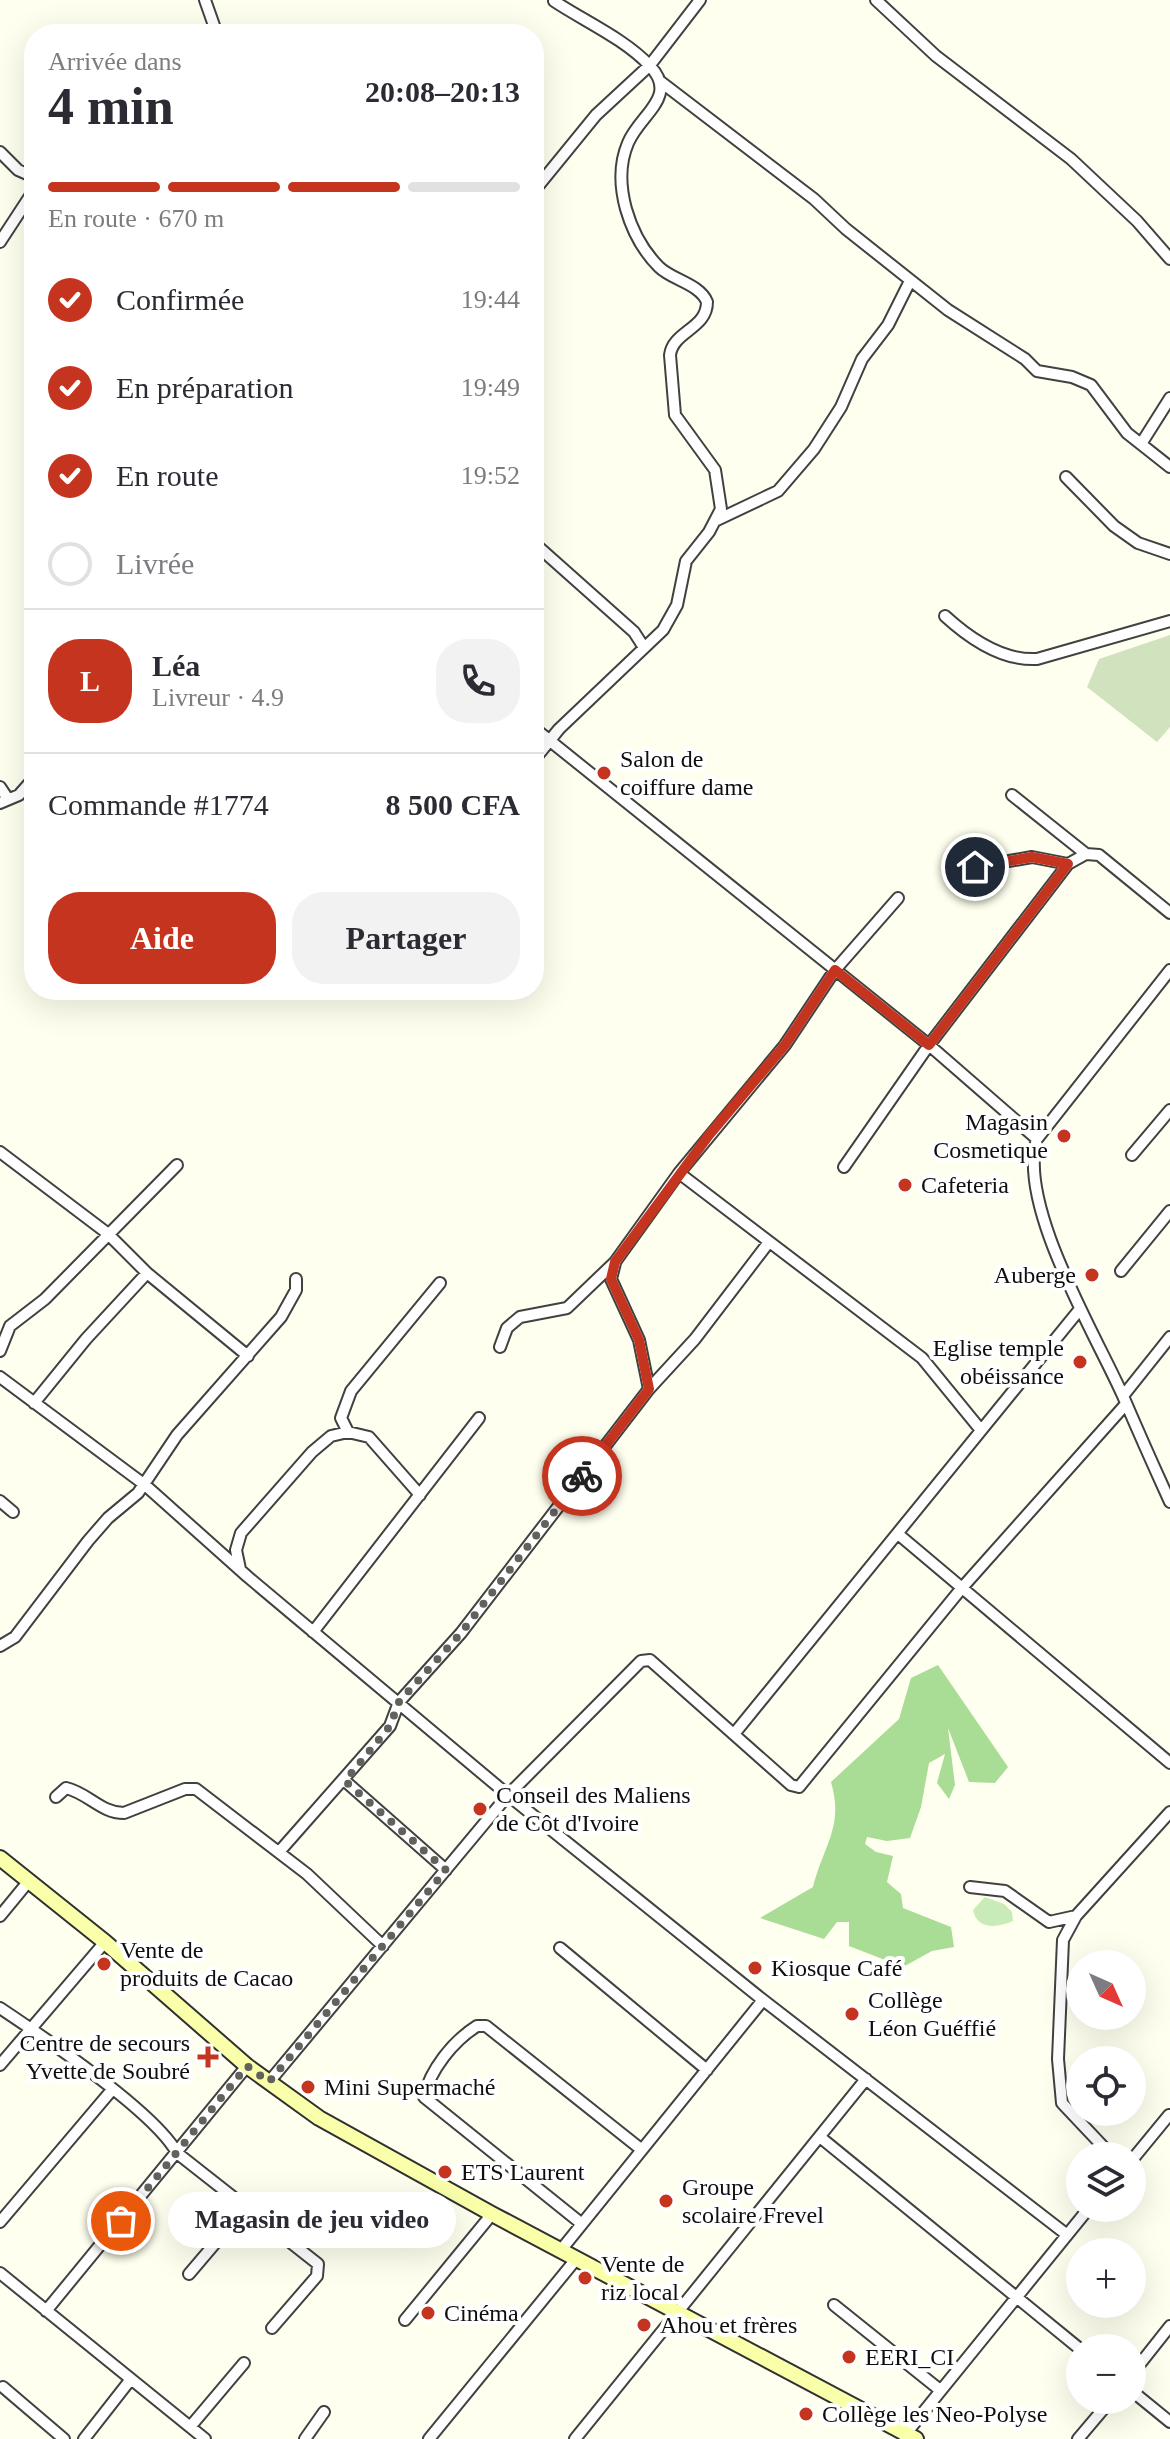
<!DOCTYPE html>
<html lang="fr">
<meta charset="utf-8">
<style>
:root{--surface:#fff;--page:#f2f2f3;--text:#2b2b33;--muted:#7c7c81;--line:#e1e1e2;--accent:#c5341f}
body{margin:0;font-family:"Times New Roman",serif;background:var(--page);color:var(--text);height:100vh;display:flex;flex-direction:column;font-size:30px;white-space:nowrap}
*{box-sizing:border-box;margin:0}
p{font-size:26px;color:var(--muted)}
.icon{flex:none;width:44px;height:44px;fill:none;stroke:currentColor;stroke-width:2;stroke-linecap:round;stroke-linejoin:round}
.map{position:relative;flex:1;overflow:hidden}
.panel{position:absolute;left:24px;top:24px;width:520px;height:976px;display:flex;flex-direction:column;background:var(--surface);border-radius:32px;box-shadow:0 8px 32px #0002}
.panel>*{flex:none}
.needle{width:52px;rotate:135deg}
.buttons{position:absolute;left:1066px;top:1950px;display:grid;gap:16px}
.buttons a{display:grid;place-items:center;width:80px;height:80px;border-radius:50%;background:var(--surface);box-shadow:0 8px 32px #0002;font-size:40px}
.pin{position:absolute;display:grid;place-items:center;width:68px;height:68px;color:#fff;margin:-34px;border:4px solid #fff;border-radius:50%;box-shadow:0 2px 8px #0007}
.courier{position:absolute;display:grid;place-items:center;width:80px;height:80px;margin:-40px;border:6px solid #c5341f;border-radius:50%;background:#fff;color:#222;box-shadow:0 2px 10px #0007}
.bubble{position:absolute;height:56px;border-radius:28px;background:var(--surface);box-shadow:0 8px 32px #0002;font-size:26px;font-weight:600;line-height:56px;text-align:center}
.summary em{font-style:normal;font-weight:600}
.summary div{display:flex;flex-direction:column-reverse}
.summary{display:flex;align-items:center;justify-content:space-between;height:136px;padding:0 24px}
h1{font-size:52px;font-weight:600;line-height:60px}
.bar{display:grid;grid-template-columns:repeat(4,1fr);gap:12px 8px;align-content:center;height:96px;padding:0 24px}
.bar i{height:10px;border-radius:6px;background:var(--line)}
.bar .active{background:var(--accent)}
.bar p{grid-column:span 4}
.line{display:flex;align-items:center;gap:20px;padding:0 24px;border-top:2px solid var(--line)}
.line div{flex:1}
.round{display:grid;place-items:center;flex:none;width:84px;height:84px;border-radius:32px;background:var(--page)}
ol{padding:0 24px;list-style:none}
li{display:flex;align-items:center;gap:24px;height:88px}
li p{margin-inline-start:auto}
li .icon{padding:8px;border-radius:50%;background:var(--accent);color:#fff;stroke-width:4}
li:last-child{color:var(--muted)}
li i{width:44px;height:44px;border:4px solid var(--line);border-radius:50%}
.primary-button{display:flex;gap:16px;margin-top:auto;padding:16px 24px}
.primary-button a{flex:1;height:92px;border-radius:32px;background:var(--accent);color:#fff;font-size:32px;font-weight:600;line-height:92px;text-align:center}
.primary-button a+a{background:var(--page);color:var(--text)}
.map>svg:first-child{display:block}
.green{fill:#c9ebb7}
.forest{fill:#a9dd95}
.cemetery{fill:#d1e2bf}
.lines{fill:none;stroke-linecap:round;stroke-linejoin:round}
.street-casing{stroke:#414141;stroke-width:14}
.secondary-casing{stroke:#303030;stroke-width:18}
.street{stroke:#fff;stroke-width:10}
.secondary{stroke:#faffaa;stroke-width:14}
.done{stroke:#62625d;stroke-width:8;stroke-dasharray:0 14.4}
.route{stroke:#c5341f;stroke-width:10}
.poi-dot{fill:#c5341f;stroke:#fff;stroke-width:3}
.labels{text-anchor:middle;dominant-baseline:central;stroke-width:8;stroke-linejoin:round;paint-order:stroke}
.poi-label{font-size:24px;fill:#0e0e0e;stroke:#fff;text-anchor:start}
</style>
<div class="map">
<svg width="1170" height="2439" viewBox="0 0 1170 2439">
<rect width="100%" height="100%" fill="#ffffef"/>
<path class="green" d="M 985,1897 L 1004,1904 L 1012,1912 L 1013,1921 C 997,1928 977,1930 973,1910 Z"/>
<path class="forest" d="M 938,1665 L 1008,1767 L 995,1783 L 969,1782 L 948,1728 L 955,1785 L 949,1799 L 937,1783 L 945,1754 L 929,1763 L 921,1807 L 910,1838 L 887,1841 L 867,1837 L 865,1844 L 876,1852 L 893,1856 L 887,1882 L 901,1894 L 903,1908 L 951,1927 L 954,1947 L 932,1951 L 903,1967 L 849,1946 L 849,1922 L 837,1922 L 824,1939 L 760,1918 L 813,1887 C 824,1844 844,1827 831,1782 L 899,1719 L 911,1678 Z"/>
<path class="cemetery" d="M 1170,635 L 1170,727 L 1157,742 L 1087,687 L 1099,659 Z"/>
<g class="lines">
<g class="street-casing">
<path id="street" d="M 205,0 L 217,34
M 876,0 L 936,56 L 1071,159 L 1137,221 L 1170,259
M 661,82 L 814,199 L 846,229 L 948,310 L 1025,359 L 1037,371 L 1072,377 L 1091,385 L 1127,433 L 1170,467
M 0,152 L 18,170 L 34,177
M 534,191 L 596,115 L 650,65 L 700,0
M 0,242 L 34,190
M 1141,444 L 1170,398
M 1066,477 L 1114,526 L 1138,543 L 1170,554
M 717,520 L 778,491 L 814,449 L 841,407 L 862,359 L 888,325 L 910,281
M 534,543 L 634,632 L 643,646
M 945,616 C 969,638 1002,661 1037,659 L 1170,621
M 534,728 L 929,1045 L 1037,1139
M 534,760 L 559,729 L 663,630 L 677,605 L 686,561 L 709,532 L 721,509 L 715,470 L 675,415 L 670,355 C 673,331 707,329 707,302 C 700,284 672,280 659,267 C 643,251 632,230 626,209 C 620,187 619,164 628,143 C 640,114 679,97 650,66 C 625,39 584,21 554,1
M 0,787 L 8,799
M 1012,795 L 1086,854
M 0,803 L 19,795 L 34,778
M 975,867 L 1032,857 L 1068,864
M 1170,970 L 1037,1139 C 1017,1205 1095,1333 1123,1396 C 1138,1431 1154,1467 1170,1502
M 0,1152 L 107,1233 L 147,1273 L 248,1356
M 1132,1155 L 1170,1110
M 844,1167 L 929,1045 L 1068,864 L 1086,854 L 1099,855 L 1170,913
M 679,1173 L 922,1358 L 980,1429
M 615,1263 L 611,1279 L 639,1340 L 649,1389
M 1121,1271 L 1170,1211
M 500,1347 L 507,1328 L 520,1317 L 567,1308 L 615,1262 L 679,1173 L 785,1045 L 835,970 L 898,898
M 0,1351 L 10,1326 L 45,1299 L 177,1165
M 0,1377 L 145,1485 L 248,1577 L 508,1795 L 763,2000 L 1066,2234
M 1123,1396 L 1170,1337
M 34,1403 L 86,1339 L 147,1273
M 348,1432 L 341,1418 L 351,1391 L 440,1283
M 0,1501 L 13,1512
M 898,1534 L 1170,1763
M 240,1569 L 236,1550 L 241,1533 L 312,1452 L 331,1436 L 348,1432 L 369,1437 L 420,1495
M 313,1632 L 479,1418
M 0,1646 L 15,1637 L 88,1541 L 108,1518 L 138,1493 L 177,1435 L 281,1317 L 296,1290 L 296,1279
M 734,1734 L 1080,1309
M 345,1781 L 446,1870
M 56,1797 L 66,1788 C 88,1793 101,1813 124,1813 L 185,1789 L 196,1789 L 307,1874 L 383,1946
M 279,1852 L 390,1726 L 399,1702 L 461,1633 L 649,1389 L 695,1339 L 769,1242
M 970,1887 L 1005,1891 L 1049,1922 L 1076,1916
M 0,1916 L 28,1882
M 560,1948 L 707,2070
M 0,2008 C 42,2036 155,2112 177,2153 L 318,2264 L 317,2276 L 272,2328
M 0,2065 L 105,1942
M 269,2082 L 508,1795 L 641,1661 L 650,1660 L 791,1785 L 799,1787 L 961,1589 L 1126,1404
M 820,2137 L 1080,2349
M 1112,2156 L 1062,2103 L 1058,2059 L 1063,1940 L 1076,1916 L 1170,1812
M 1132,2160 L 1169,2115
M 0,2222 L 111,2091
M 582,2224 L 424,2097 C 430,2070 453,2041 477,2026 L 486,2026 L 642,2150
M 561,2250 L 763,2000
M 0,2273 L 205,2439
M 189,2274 L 246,2207
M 834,2305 L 940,2390
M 46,2311 L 247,2066
M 405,2320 L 492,2214
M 1132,2374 L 1170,2326
M 3,2387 L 64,2439
M 1132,2391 L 1170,2422
M 190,2427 L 244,2363
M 904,2436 L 1089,2208
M 84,2439 L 131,2379
M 305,2439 L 324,2412
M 429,2439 L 577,2258
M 575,2439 L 866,2079
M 1078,2439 L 1111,2400"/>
</g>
<g class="secondary-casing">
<path id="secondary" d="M 0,1858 L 105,1942 L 247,2066 L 319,2118 L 492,2214 L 916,2439"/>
</g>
<use href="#street" class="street"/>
<use href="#secondary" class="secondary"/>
</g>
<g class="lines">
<path class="done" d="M 121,2221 L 247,2066 L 269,2082 L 446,1870 L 345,1781 L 390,1726 L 399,1702 L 461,1633 L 582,1476"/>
<path class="route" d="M 582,1476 L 649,1389 L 639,1340 L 611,1279 L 615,1262 L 709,1135 L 785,1045 L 835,970 L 929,1045 L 1068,864 L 1032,857 L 975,867"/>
</g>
<g class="poi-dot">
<circle cx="604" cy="773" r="8"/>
<circle cx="1064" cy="1136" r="8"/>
<circle cx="905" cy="1185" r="8"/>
<circle cx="1092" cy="1275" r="8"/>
<circle cx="1080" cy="1362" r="8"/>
<circle cx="480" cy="1809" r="8"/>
<circle cx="104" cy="1964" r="8"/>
<circle cx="755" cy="1968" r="8"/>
<circle cx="852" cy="2014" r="8"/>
<path d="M204 2045h8v8h8v8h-8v8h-8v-8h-8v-8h8z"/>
<circle cx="308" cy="2087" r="8"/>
<circle cx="445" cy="2172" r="8"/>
<circle cx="666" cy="2201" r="8"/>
<circle cx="585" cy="2278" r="8"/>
<circle cx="428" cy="2313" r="8"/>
<circle cx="644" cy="2325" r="8"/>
<circle cx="849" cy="2357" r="8"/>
<circle cx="806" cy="2414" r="8"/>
</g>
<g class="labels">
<g class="poi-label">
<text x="620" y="759">Salon de<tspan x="620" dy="28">coiffure dame</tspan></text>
<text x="1048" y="1122" text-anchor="end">Magasin<tspan x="1048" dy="28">Cosmetique</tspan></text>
<text x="921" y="1185">Cafeteria</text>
<text x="1076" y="1275" text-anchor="end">Auberge</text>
<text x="1064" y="1348" text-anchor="end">Eglise temple<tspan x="1064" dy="28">obéissance</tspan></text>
<text x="496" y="1795">Conseil des Maliens<tspan x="496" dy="28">de Côt d'Ivoire</tspan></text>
<text x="120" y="1950">Vente de<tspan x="120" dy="28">produits de Cacao</tspan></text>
<text x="771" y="1968">Kiosque Café</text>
<text x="868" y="2000">Collège<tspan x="868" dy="28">Léon Guéffié</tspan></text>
<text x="190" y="2043" text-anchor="end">Centre de secours<tspan x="190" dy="28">Yvette de Soubré</tspan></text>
<text x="324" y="2087">Mini Supermaché</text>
<text x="461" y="2172">ETS Laurent</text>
<text x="682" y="2187">Groupe<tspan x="682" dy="28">scolaire Frevel</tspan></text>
<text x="601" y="2264">Vente de<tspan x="601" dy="28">riz local</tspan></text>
<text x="444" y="2313">Cinéma</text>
<text x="660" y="2325">Ahou et frères</text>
<text x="865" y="2357">EERI_CI</text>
<text x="822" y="2414">Collège les Neo-Polyse</text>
</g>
</g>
</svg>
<div class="buttons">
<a><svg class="needle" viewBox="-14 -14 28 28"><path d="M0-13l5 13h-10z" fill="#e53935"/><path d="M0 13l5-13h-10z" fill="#7c7c81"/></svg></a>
<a><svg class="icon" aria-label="locate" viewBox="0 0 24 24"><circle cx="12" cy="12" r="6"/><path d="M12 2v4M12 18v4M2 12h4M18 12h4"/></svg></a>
<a><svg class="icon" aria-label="layers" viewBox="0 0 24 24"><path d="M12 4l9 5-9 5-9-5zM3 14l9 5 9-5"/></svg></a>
<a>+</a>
<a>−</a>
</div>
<div class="pin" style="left:121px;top:2221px;background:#ea580c"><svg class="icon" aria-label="bag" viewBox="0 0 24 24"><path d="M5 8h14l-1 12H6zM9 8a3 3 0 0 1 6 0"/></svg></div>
<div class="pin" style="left:975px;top:867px;background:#1f2937"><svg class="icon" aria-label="home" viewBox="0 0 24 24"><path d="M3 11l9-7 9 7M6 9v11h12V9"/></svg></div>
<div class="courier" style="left:582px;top:1476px"><svg class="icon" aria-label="bike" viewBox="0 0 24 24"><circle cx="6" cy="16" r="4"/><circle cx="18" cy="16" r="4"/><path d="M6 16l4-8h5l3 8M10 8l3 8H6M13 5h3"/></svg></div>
<div class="bubble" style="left:168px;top:2192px;width:288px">Magasin de jeu video</div>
<section class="panel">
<div class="summary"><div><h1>4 min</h1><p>Arrivée dans</p></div><em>20:08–20:13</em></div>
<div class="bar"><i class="active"></i><i class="active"></i><i class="active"></i><i></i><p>En route · 670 m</p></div>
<ol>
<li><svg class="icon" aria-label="check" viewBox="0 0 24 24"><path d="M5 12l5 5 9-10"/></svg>Confirmée<p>19:44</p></li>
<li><svg class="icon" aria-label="check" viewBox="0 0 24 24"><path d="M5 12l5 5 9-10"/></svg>En préparation<p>19:49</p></li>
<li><svg class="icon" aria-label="check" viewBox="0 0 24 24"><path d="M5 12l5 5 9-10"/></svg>En route<p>19:52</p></li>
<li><i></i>Livrée</li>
</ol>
<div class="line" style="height:144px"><b class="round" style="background:var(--accent);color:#fff">L</b><div><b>Léa</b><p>Livreur · 4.9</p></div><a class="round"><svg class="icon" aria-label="phone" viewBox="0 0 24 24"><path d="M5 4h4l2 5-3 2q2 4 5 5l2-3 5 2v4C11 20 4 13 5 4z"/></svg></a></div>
<div class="line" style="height:104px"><div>Commande #1774</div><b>8 500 CFA</b></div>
<div class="primary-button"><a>Aide</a><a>Partager</a></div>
</section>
</div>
